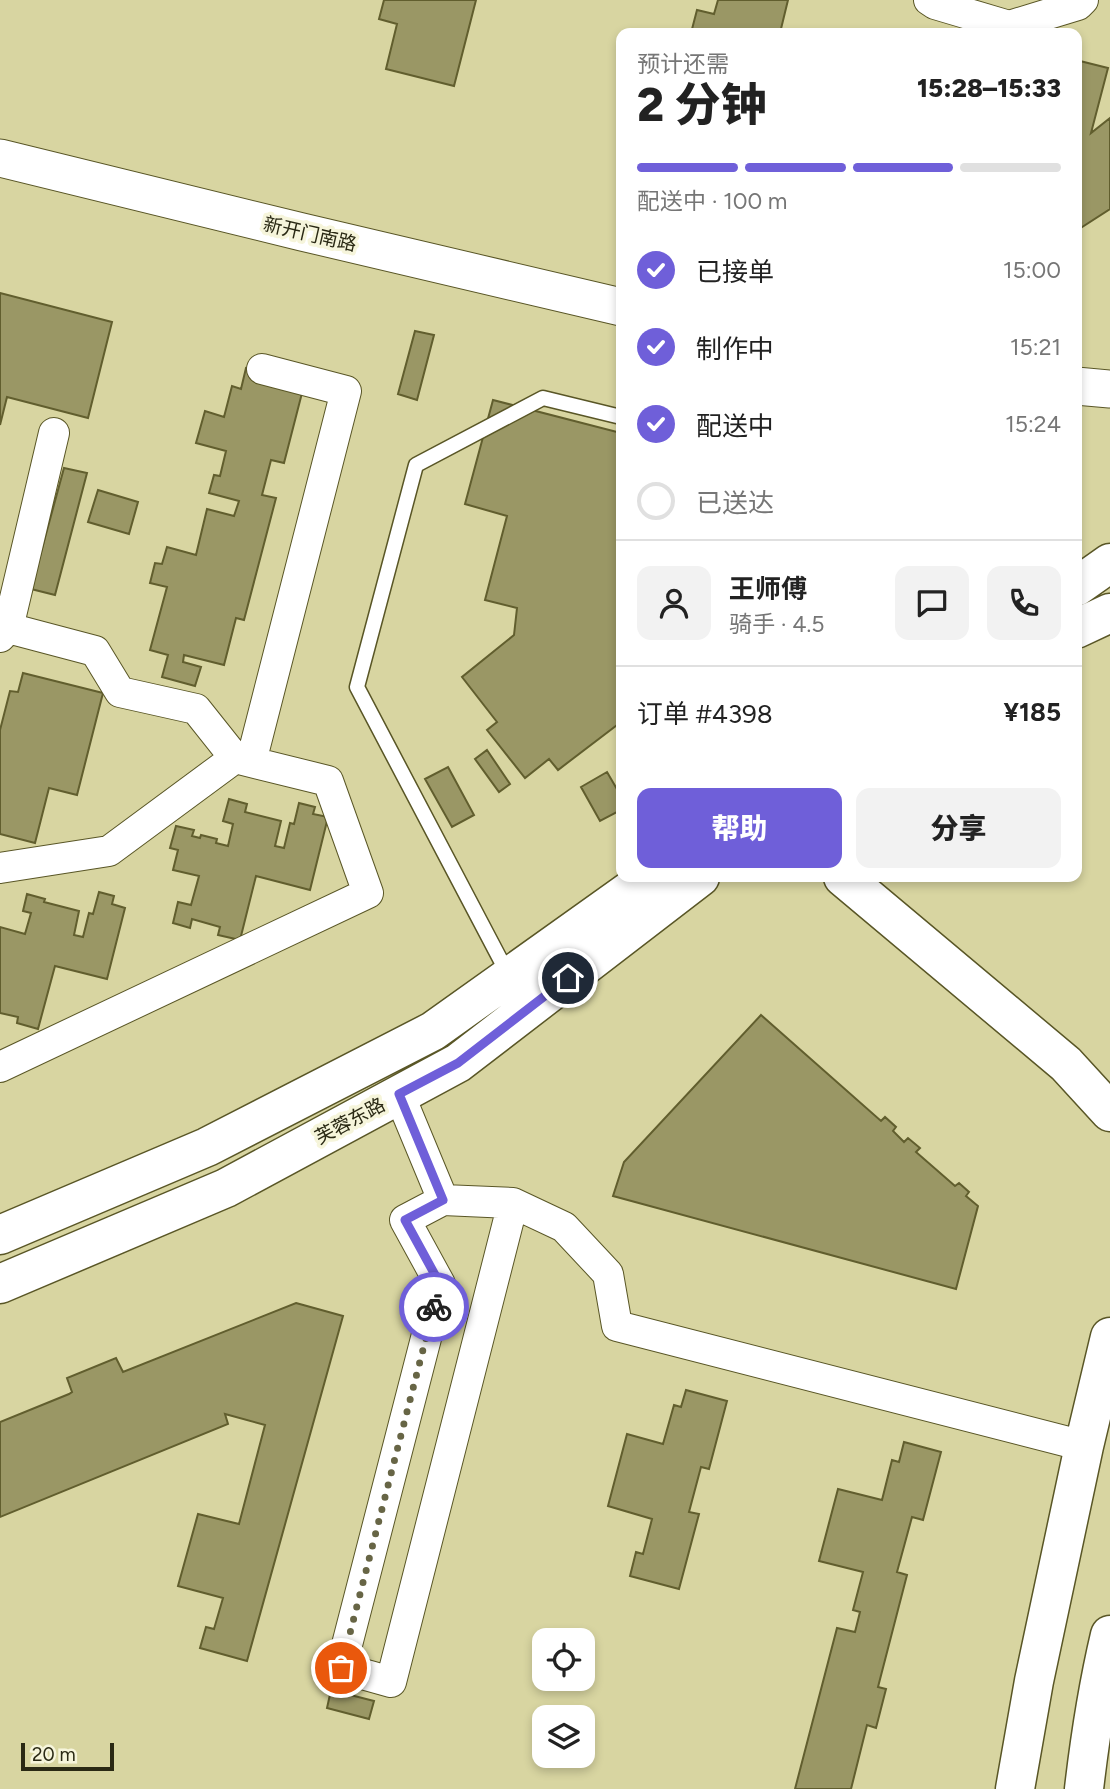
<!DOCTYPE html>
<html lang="zh">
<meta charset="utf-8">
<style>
:root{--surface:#fff;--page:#f2f2f2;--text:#222;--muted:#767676;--line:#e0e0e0;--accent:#6f5fd9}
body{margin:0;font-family:Figtree,"Noto Sans SC",sans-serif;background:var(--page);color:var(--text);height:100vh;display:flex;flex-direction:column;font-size:26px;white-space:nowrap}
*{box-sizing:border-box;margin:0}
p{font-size:23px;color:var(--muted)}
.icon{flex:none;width:38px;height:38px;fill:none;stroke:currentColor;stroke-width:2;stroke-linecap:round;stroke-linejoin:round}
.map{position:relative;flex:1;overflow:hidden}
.sheet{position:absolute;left:616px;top:28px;width:466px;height:854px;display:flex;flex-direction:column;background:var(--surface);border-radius:14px;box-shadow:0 4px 10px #0003}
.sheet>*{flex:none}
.controls{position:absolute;left:532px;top:1628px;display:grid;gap:14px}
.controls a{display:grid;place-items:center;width:63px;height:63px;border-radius:14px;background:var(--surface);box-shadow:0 4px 10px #0003;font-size:35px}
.scale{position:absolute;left:21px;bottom:18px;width:93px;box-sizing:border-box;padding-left:7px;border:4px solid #2a2914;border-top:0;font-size:19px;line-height:24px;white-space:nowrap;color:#2a2914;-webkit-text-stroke:5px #f6f5db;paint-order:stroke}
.pin{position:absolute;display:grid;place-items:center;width:60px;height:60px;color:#fff;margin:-30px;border:4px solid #fff;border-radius:50%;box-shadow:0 2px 7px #0007}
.courier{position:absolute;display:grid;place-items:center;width:70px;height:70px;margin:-35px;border:5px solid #6f5fd9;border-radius:50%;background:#fff;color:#222;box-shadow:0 2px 9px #0007}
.headline em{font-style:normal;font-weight:800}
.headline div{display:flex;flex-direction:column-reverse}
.headline{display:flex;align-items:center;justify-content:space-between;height:119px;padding:0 21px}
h1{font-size:46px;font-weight:800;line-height:52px}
.bar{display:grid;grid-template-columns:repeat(4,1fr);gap:10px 7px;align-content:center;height:84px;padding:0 21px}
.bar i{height:9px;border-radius:5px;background:var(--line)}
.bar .active{background:var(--accent)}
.bar p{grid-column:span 4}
.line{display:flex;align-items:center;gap:18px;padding:0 21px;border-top:2px solid var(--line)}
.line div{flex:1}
.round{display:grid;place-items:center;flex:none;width:74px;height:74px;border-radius:14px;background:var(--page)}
ol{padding:0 21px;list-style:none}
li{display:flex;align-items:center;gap:21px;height:77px}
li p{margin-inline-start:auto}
li .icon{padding:7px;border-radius:50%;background:var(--accent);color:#fff;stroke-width:4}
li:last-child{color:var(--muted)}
li i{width:38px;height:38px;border:4px solid var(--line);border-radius:50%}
.button{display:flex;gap:14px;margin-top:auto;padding:14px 21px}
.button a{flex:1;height:80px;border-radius:14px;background:var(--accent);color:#fff;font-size:28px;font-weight:800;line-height:80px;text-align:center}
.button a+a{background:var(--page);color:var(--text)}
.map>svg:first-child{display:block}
.building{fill:#9a9765;stroke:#615e2e;stroke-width:2}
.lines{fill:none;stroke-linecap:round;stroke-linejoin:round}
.service-casing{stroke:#595626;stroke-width:17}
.minor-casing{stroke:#595626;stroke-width:32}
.tertiary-casing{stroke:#595626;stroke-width:39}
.secondary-casing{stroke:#595626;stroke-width:41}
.service{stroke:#fff;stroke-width:14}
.minor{stroke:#fff;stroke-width:30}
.tertiary{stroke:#fff;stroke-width:37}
.secondary{stroke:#fff;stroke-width:38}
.done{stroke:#676545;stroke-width:7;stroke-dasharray:0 12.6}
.route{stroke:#6f5fd9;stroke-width:9}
.labels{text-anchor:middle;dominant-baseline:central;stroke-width:7;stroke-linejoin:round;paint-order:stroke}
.street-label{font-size:19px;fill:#2a2914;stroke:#f6f5db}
</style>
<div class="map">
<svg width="1110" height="1789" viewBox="0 0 1110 1789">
<rect width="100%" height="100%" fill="#d8d5a1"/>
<path class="building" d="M 384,0 L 476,0 L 454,86 L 386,69 L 397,24 L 379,19 Z
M 718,0 L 788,0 L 780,33 L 691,33 L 697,10 L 714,14 Z
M 1076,60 L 1108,68 L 1091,133 L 1110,118 L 1110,209 L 1076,231 Z
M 0,293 L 112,322 L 88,418 L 7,397 L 0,425 Z
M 415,331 L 434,335 L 417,400 L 398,394 Z
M 246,368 L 272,374 L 302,393 L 284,463 L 271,460 L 262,495 L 276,498 L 244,620 L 236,618 L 224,665 L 184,655 L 183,662 L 201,667 L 195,686 L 162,677 L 168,655 L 150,650 L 167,587 L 150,583 L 155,563 L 162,564 L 167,547 L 196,555 L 207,509 L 234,516 L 239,501 L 209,493 L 214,475 L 220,476 L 226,451 L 196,443 L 205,411 L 224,417 L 232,386 L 241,389 Z
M 493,400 L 621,433 L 621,722 L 558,770 L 549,759 L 525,778 L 487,730 L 497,722 L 462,677 L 514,635 L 517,608 L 485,600 L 507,516 L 465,504 Z
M 64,468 L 87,473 L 55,595 L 31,589 Z
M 98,490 L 138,502 L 129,534 L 88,522 Z
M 23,673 L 103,693 L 77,795 L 49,788 L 35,843 L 0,834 L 0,730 L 10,691 L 18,692 Z
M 487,750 L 510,784 L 499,792 L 475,759 Z
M 448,767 L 474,815 L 452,827 L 425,779 Z
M 607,772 L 621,796 L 621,810 L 600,821 L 581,787 Z
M 229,799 L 247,804 L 245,812 L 281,821 L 275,846 L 284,848 L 290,823 L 294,824 L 299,803 L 315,807 L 313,814 L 328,817 L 310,890 L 256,876 L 240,940 L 218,935 L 220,927 L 192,919 L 190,928 L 173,923 L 178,902 L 191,905 L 199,876 L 173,870 L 178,850 L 170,848 L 176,826 L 194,830 L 192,836 L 200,838 L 201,835 L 217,839 L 216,843 L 228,846 L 233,824 L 223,821 Z
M 99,892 L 114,896 L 112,904 L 125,908 L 107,979 L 55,966 L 38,1029 L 17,1023 L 18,1017 L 0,1013 L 0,927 L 25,934 L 31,913 L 23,911 L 27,894 L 45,899 L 44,902 L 79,911 L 74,935 L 83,937 L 89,913 L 93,914 Z
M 761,1015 L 881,1121 L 885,1117 L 896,1127 L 893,1131 L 904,1142 L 908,1138 L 920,1148 L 916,1152 L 955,1186 L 959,1183 L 969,1192 L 966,1196 L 978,1206 L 956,1289 L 613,1196 L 624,1162 Z
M 296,1303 L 343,1316 L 247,1661 L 200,1648 L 206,1627 L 214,1629 L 223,1598 L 178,1586 L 198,1514 L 239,1524 L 265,1425 L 225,1414 L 228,1424 L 0,1517 L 0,1422 L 69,1394 L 72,1392 L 67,1378 L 116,1358 L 123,1372 Z
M 686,1390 L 727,1401 L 709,1469 L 701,1467 L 689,1512 L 699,1514 L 679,1589 L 630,1576 L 636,1552 L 643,1554 L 652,1519 L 608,1506 L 627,1434 L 663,1444 L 674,1405 L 681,1407 Z
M 904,1442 L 941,1452 L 923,1520 L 912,1517 L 897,1572 L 907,1575 L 878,1687 L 886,1689 L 876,1728 L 867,1725 L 851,1789 L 795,1789 L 837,1628 L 855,1632 L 860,1612 L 853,1610 L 863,1572 L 819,1561 L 838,1489 L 882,1500 L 892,1460 L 899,1462 Z
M 331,1690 L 374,1701 L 369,1719 L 327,1708 Z"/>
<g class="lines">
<g class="service-casing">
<path id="service" d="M 509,976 L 357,687 L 416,465 L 543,398 L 621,417"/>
</g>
<g class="minor-casing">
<path id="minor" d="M 929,0 L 935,4 L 1009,26 L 1078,5 L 1083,0
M 8,628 L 95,651 L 120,692 L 196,709 L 235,758
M 0,637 L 8,628 L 54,433
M 251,762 L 346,391 L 262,369
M 0,868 L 109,851 L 235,758 L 328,781 L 368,893 L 0,1067
M 399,1094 L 443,1200 L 513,1203 L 564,1227 L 608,1274 L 617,1326 L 1084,1446
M 443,1200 L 405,1220 L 440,1284 L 341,1668 L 391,1682 L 513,1203"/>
</g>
<g class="tertiary-casing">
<path id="tertiary" d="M 0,158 L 302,232 L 621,307
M 1076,386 L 1110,389"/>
</g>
<g class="secondary-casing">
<path id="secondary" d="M 1076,587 L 1110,563
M 1076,629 L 1110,613
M 843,877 L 1066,1064 L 1110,1112
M 0,1235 L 207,1147 L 433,1031 L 649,877
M 0,1284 L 226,1188 L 458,1063 L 700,877
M 1015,1789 L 1034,1681 L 1084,1446 L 1110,1337
M 1084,1789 C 1090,1737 1098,1686 1110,1635"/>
</g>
<use href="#service" class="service"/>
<use href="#minor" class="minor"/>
<use href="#tertiary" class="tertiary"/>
<use href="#secondary" class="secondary"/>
</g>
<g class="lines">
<path class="done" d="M 341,1668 L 434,1307"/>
<path class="route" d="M 434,1307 L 440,1284 L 405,1220 L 443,1200 L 399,1094 L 458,1063 L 568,978"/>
</g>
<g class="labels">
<g class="street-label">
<text transform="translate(310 234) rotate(13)">新开门南路</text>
<text transform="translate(350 1121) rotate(-28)">芙蓉东路</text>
</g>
</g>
</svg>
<div class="controls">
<a><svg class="icon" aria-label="locate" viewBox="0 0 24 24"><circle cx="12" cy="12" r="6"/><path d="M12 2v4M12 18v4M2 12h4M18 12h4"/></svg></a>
<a><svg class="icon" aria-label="layers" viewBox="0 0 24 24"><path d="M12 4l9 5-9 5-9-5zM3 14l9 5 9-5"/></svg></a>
</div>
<div class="scale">20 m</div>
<div class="pin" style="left:341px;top:1668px;background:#ea580c"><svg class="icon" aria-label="bag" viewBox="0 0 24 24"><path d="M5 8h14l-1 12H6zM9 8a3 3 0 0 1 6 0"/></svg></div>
<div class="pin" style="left:568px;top:978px;background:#1f2937"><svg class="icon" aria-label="home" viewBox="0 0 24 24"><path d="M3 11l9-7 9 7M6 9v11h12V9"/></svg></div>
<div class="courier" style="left:434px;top:1307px"><svg class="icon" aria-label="bike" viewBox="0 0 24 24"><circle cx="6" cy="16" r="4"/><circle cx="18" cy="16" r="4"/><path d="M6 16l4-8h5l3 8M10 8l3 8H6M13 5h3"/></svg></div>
<section class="sheet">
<div class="headline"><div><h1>2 分钟</h1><p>预计还需</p></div><em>15:28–15:33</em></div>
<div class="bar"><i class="active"></i><i class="active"></i><i class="active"></i><i></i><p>配送中 · 100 m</p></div>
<ol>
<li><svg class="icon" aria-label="check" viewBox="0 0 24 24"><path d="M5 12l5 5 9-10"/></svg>已接单<p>15:00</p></li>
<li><svg class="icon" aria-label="check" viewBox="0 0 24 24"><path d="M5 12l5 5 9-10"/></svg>制作中<p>15:21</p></li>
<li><svg class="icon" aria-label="check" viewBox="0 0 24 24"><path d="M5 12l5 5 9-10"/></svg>配送中<p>15:24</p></li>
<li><i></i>已送达</li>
</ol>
<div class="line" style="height:126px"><a class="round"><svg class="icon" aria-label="person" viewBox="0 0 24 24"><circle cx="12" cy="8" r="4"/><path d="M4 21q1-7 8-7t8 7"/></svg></a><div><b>王师傅</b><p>骑手 · 4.5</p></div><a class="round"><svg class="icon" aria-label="chat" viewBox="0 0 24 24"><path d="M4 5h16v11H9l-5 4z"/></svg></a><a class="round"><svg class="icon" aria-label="phone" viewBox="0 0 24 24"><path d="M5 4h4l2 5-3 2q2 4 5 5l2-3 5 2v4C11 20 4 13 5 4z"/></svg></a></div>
<div class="line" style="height:91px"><div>订单 #4398</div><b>¥185</b></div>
<div class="button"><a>帮助</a><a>分享</a></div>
</section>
</div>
